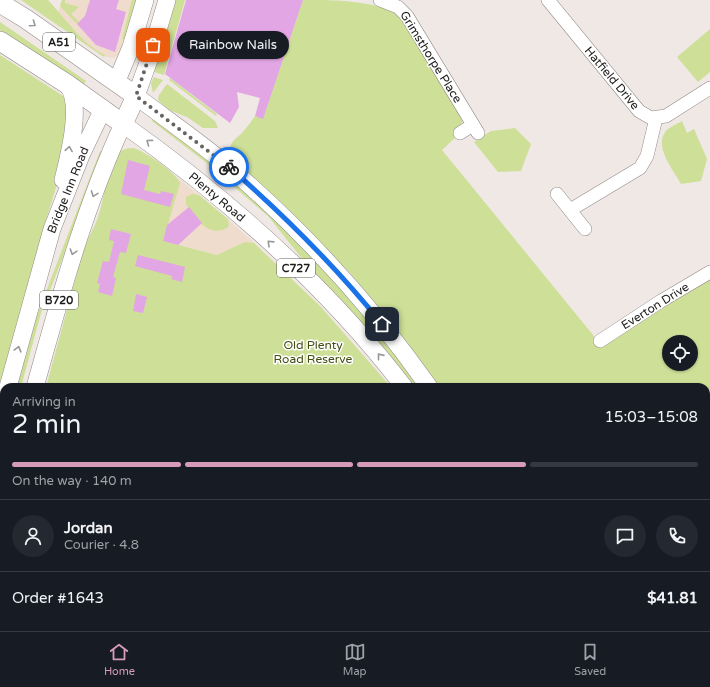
<!DOCTYPE html>
<meta charset="utf-8">
<style>
:root{--surface:#171b24;--page:#242831;--text:#f1f3f6;--muted:#9ea1a6;--line:#363941;--accent:#d69abb}
body{margin:0;font-family:"Varela Round",sans-serif;background:var(--page);color:var(--text);height:100vh;display:flex;flex-direction:column;font-size:15px;white-space:nowrap}
*{box-sizing:border-box;margin:0}
p{font-size:13px;color:var(--muted)}
.icon{flex:none;width:22px;height:22px;fill:none;stroke:currentColor;stroke-width:2;stroke-linecap:round;stroke-linejoin:round}
.map{position:relative;flex:1;overflow:hidden}
.panel{position:absolute;left:0px;top:383px;width:710px;height:248px;display:flex;flex-direction:column;background:var(--surface);border-radius:12px 12px 0 0;box-shadow:0 1px 3px #0004}
.panel>*{flex:none}
.fabs{position:absolute;left:662px;top:335px;display:grid;gap:8px}
.fabs a{display:grid;place-items:center;width:36px;height:36px;border-radius:50%;background:var(--surface);box-shadow:0 1px 3px #0004;font-size:20px}
.pin{position:absolute;display:grid;place-items:center;width:34px;height:34px;color:#fff;margin:-17px;border-radius:8px;box-shadow:0 2px 6px #0006}
.courier{position:absolute;display:grid;place-items:center;width:40px;height:40px;margin:-20px;border:3px solid #1a73e8;border-radius:50%;background:#fff;color:#222;box-shadow:0 1px 5px #0007}
.bubble{position:absolute;height:28px;border-radius:14px;background:var(--surface);box-shadow:0 1px 3px #0004;font-size:13px;font-weight:600;line-height:28px;text-align:center}
.head em{font-style:normal;font-weight:600}
.head div{display:flex;flex-direction:column-reverse}
.head{display:flex;align-items:center;justify-content:space-between;height:68px;padding:0 12px}
h1{font-size:26px;font-weight:600;line-height:30px}
.bar{display:grid;grid-template-columns:repeat(4,1fr);gap:6px 4px;align-content:center;height:48px;padding:0 12px}
.bar i{height:5px;border-radius:3px;background:var(--line)}
.bar .active{background:var(--accent)}
.bar p{grid-column:span 4}
.line{display:flex;align-items:center;gap:10px;padding:0 12px;border-top:1px solid var(--line)}
.line div{flex:1}
.round{display:grid;place-items:center;flex:none;width:42px;height:42px;border-radius:21px;background:var(--page)}
.tabs{display:flex;justify-content:space-around;align-items:center;height:56px;border-top:1px solid var(--line);background:var(--surface);font-size:11px;color:var(--muted)}
.tabs a{display:grid;justify-items:center;gap:2px}
.tabs .active{color:var(--accent)}
.map>svg:first-child{display:block}
.commercial{fill:#efdccc}
.green{fill:#cedf97;fill-rule:evenodd}
.building{fill:#e2a6e4}
.lines{fill:none;stroke-linecap:round;stroke-linejoin:round}
.minor-casing{stroke:#918a88;stroke-width:14}
.major-casing{stroke:#918a88;stroke-width:18}
.highway-casing{stroke:#918a88;stroke-width:20}
.minor{stroke:#fff;stroke-width:13}
.major{stroke:#fff;stroke-width:17}
.highway{stroke:#fff;stroke-width:19}
.oneway{stroke:#999898}
.done{stroke:#666361;stroke-width:4;stroke-dasharray:0 7.2}
.route{stroke:#1a73e8;stroke-width:5}
.labels{text-anchor:middle;dominant-baseline:central;stroke-width:3;stroke-linejoin:round;paint-order:stroke}
.shield{fill:#fff;stroke:#615f5f;stroke-width:1}
.shield-label{font-size:11px;font-weight:bold;fill:#1d1b1a}
.street-label{font-size:12px;fill:#1d1b1a;stroke:#fff}
.park-label{font-size:12px;fill:#434e13;stroke:#fff}
</style>
<div class="map">
<svg width="710" height="631" viewBox="0 0 710 631">
<rect width="100%" height="100%" fill="#efe8e5"/>
<path class="commercial" d="M 62,0 L 136,0 L 125,40 L 119,55 L 113,58 L 102,56 L 55,23 Z
M 177,177 L 226,218 L 258,246 L 254,243 L 222,256 L 163,241 L 179,180 Z"/>
<path class="green" d="M 21,0 L 48,0 C 64,17 84,46 105,55 L 104,57 Z
M 62,0 L 65,0 L 65,3 L 79,7 L 71,14 L 79,22 L 77,24 L 60,6 Z
M 132,0 L 136,0 L 125,40 L 122,39 Z
M 175,0 L 185,0 L 164,75 L 154,72 Z
M 303,0 C 336,0 372,0 399,15 L 463,120 L 461,125 L 454,129 L 457,136 L 442,150 L 602,346 L 710,278 L 710,631 L 613,631 L 610,627 L 706,627 L 706,387 L 438,387 L 396,328 L 351,274 L 283,205 L 232,158 C 226,144 234,141 243,132 C 247,127 251,122 255,116 L 263,118 ZM 669,342 L 691,342 L 691,364 L 669,364 Z
M 0,22 L 86,81 L 83,85 L 0,31 Z
M 710,29 L 710,72 L 698,82 L 677,57 Z
M 0,55 L 63,96 L 69,107 L 58,181 L 44,226 L 0,387 Z
M 154,77 L 163,80 L 153,93 L 151,83 Z
M 170,78 L 217,114 L 216,116 L 169,80 Z
M 167,84 L 215,121 L 218,128 L 203,128 L 187,117 L 169,110 L 158,100 L 159,95 Z
M 154,118 L 213,162 L 331,273 L 423,387 L 415,387 L 372,335 L 311,270 L 268,216 L 204,161 L 152,121 Z
M 682,121 L 687,133 L 694,129 L 707,159 L 701,181 L 681,184 C 674,171 653,146 666,131 C 669,127 677,124 682,121 Z
M 515,128 L 531,144 L 521,171 L 498,172 L 474,142 L 491,131 Z
M 133,148 C 143,150 177,173 180,183 L 163,241 L 217,255 L 245,242 L 254,243 L 321,307 L 391,387 L 46,387 L 83,251 C 87,239 94,229 98,217 C 105,198 105,170 119,153 C 122,149 128,148 133,148 Z
M 100,151 L 104,153 L 41,313 L 21,387 L 17,387 L 37,315 Z
M 192,194 L 199,195 L 228,219 L 229,225 L 227,228 C 208,238 195,218 186,204 L 186,197 Z
M 4,539 L 4,627 L 495,627 L 500,631 L 0,631 L 0,553 Z
M 506,627 L 562,627 L 565,631 L 511,631 Z"/>
<path class="building" d="M 90,0 L 119,0 L 116,9 L 126,12 L 115,52 L 96,45 L 77,24 L 85,16 Z
M 186,0 L 303,0 L 263,119 L 255,116 L 260,98 L 237,92 L 239,107 L 230,123 L 165,74 Z
M 128,160 L 150,166 L 144,190 L 160,194 L 161,191 L 174,194 L 170,207 L 121,194 Z
M 189,207 L 202,223 L 178,245 L 163,241 L 167,225 Z
M 111,229 L 131,234 L 126,253 L 120,252 L 113,277 L 116,278 L 112,296 L 98,292 L 100,284 L 97,283 L 103,261 L 109,262 L 114,241 L 109,240 Z
M 138,255 L 185,267 L 182,282 L 171,279 L 172,276 L 135,266 Z
M 136,294 L 147,297 L 143,313 L 133,311 Z"/>
<g class="lines">
<g class="minor-casing">
<path id="minor" d="M 380,0 L 398,7 L 407,16 L 478,133
M 548,0 L 639,111 L 651,118 L 666,116 L 710,88
M 460,133 L 473,125
M 557,194 L 585,229
M 570,210 L 640,168 L 647,156 L 656,118
M 600,341 L 661,301 L 710,272"/>
</g>
<g class="major-casing">
<path id="major" d="M 167,0 L 149,60 L 136,96 C 167,120 200,142 230,168 C 305,233 372,306 429,387
M 116,83 L 131,47 L 145,0
M 63,180 C 69,156 83,103 67,84
M 8,387 L 52,229 L 82,153 L 103,109
M 35,387 C 60,298 84,208 123,124 C 227,198 326,285 404,387
M 0,418 L 4,403
M 0,442 L 4,443
M 0,458 L 4,459
M 0,518 L 4,504
M 574,627 L 577,631"/>
</g>
<g class="highway-casing">
<path id="highway" d="M 0,3 L 26,19 L 136,96 L 123,124 L 67,84 L 0,41"/>
</g>
<use href="#minor" class="minor"/>
<use href="#major" class="major"/>
<use href="#highway" class="highway"/>
</g>
<defs><path id="oneway-chevron" d="M-2-3.5L2.5 0L-2 3.5" fill="none" stroke-width="1.6" stroke-linecap="round" stroke-linejoin="round"/></defs>
<g class="oneway">
<use href="#oneway-chevron" transform="translate(33 24) rotate(35)"/>
<use href="#oneway-chevron" transform="translate(149 142) rotate(-144)"/>
<use href="#oneway-chevron" transform="translate(69 149) rotate(-81)"/>
<use href="#oneway-chevron" transform="translate(94 194) rotate(111)"/>
<use href="#oneway-chevron" transform="translate(270 243) rotate(-136)"/>
<use href="#oneway-chevron" transform="translate(73 252) rotate(108)"/>
<use href="#oneway-chevron" transform="translate(18 349) rotate(-75)"/>
<use href="#oneway-chevron" transform="translate(380 356) rotate(-129)"/>
</g>
<g class="lines">
<path class="done" d="M 153,45 L 136,96 L 229,167"/>
<path class="route" d="M 229,167 C 284,215 336,267 382,324"/>
</g>
<g class="labels">
<g class="shield">
<rect x="43" y="33" width="32" height="18" rx="3"/>
<rect x="277" y="259" width="38" height="18" rx="3"/>
<rect x="40" y="291" width="38" height="18" rx="3"/>
</g>
<g class="shield-label">
<text x="59" y="42">A51</text>
<text x="296" y="268">C727</text>
<text x="59" y="300">B720</text>
</g>
<g class="street-label">
<text transform="translate(431 57) rotate(58)">Grimsthorpe Place</text>
<text transform="translate(612 78) rotate(50)">Hatfield Drive</text>
<text transform="translate(68 190) rotate(-68)">Bridge Inn Road</text>
<text transform="translate(217 197) rotate(40)">Plenty Road</text>
<text transform="translate(655 306) rotate(-32)">Everton Drive</text>
</g>
<g class="park-label">
<text x="313" y="345">Old Plenty<tspan x="313" dy="14">Road Reserve</tspan></text>
</g>
</g>
</svg>
<div class="fabs">
<a><svg class="icon" aria-label="locate" viewBox="0 0 24 24"><circle cx="12" cy="12" r="6"/><path d="M12 2v4M12 18v4M2 12h4M18 12h4"/></svg></a>
</div>
<div class="pin" style="left:153px;top:45px;background:#ea580c"><svg class="icon" aria-label="bag" viewBox="0 0 24 24"><path d="M5 8h14l-1 12H6zM9 8a3 3 0 0 1 6 0"/></svg></div>
<div class="pin" style="left:382px;top:324px;background:#1f2937"><svg class="icon" aria-label="home" viewBox="0 0 24 24"><path d="M3 11l9-7 9 7M6 9v11h12V9"/></svg></div>
<div class="courier" style="left:229px;top:167px"><svg class="icon" aria-label="bike" viewBox="0 0 24 24"><circle cx="6" cy="16" r="4"/><circle cx="18" cy="16" r="4"/><path d="M6 16l4-8h5l3 8M10 8l3 8H6M13 5h3"/></svg></div>
<div class="bubble" style="left:177px;top:31px;width:112px">Rainbow Nails</div>
<section class="panel">
<div class="head"><div><h1>2 min</h1><p>Arriving in</p></div><em>15:03–15:08</em></div>
<div class="bar"><i class="active"></i><i class="active"></i><i class="active"></i><i></i><p>On the way · 140 m</p></div>
<div class="line" style="height:72px"><a class="round"><svg class="icon" aria-label="person" viewBox="0 0 24 24"><circle cx="12" cy="8" r="4"/><path d="M4 21q1-7 8-7t8 7"/></svg></a><div><b>Jordan</b><p>Courier · 4.8</p></div><a class="round"><svg class="icon" aria-label="chat" viewBox="0 0 24 24"><path d="M4 5h16v11H9l-5 4z"/></svg></a><a class="round"><svg class="icon" aria-label="phone" viewBox="0 0 24 24"><path d="M5 4h4l2 5-3 2q2 4 5 5l2-3 5 2v4C11 20 4 13 5 4z"/></svg></a></div>
<div class="line" style="height:52px"><div>Order #1643</div><b>$41.81</b></div>
</section>
</div>
<nav class="tabs">
<a class="active"><svg class="icon" aria-label="home" viewBox="0 0 24 24"><path d="M3 11l9-7 9 7M6 9v11h12V9"/></svg>Home</a>
<a><svg class="icon" aria-label="map" viewBox="0 0 24 24"><path d="M3 6l6-2 6 2 6-2v14l-6 2-6-2-6 2zM9 4v14M15 6v14"/></svg>Map</a>
<a><svg class="icon" aria-label="saved" viewBox="0 0 24 24"><path d="M7 4h10v16l-5-4-5 4z"/></svg>Saved</a>
</nav>
